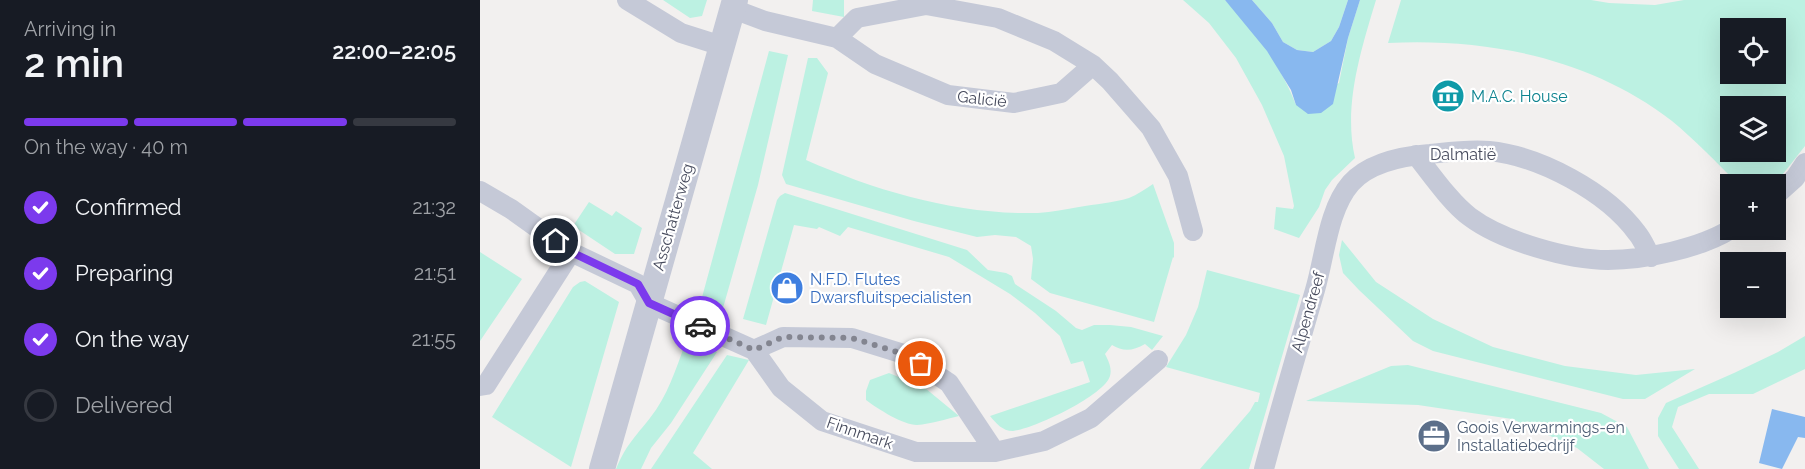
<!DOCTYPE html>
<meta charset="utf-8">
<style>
:root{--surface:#171b24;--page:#20242c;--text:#f1f3f6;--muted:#9ea1a6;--line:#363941;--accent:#7c3aed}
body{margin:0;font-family:Raleway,sans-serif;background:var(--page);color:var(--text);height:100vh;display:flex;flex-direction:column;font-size:22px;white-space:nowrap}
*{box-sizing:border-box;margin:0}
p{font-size:20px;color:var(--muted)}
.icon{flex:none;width:33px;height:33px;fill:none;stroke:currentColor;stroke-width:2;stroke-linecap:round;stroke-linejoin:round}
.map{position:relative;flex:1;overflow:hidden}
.panel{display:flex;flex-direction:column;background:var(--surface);width:480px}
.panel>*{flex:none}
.tools{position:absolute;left:1240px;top:18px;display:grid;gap:12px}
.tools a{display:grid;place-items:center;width:66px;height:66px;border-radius:0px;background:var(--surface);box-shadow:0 6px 24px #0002;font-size:30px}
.pin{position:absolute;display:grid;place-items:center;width:51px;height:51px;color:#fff;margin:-26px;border:3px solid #fff;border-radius:50%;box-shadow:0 2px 6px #0007}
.courier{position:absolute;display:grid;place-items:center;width:60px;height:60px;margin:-30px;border:4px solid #7c3aed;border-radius:50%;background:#fff;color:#222;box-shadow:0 2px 8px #0007}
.overview em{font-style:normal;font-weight:600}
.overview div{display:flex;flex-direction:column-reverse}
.overview{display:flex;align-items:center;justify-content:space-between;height:102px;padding:0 24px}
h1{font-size:39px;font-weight:600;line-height:45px}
.bar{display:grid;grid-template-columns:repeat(4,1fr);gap:9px 6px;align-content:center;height:72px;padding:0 24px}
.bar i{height:8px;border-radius:4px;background:var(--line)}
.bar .selected{background:var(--accent)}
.bar p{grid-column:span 4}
ol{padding:0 24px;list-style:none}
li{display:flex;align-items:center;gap:18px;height:66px}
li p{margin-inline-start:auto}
li .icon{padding:6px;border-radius:50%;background:var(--accent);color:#fff;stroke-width:4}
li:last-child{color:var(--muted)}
li i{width:33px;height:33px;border:3px solid var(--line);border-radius:50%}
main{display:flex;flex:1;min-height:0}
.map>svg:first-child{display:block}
.green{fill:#bcf1e2;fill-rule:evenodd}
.water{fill:#88b8ef}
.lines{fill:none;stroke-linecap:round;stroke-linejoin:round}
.minor{stroke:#c5c9d7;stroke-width:20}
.tertiary{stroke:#c5c9d7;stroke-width:26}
.done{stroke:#838590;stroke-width:6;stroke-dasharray:0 10.8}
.route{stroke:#7c3aed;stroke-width:8}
.labels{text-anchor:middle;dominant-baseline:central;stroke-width:4.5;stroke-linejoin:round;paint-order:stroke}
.culture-label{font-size:16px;fill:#0d838f;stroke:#fff;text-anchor:start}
.street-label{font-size:16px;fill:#474b5d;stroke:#fff}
.shop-label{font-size:16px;fill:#366cbe;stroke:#fff;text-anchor:start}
.service-label{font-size:16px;fill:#4e5e75;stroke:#fff;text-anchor:start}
</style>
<main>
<section class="panel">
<div class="overview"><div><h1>2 min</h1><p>Arriving in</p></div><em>22:00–22:05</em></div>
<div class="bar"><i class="selected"></i><i class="selected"></i><i class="selected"></i><i></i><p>On the way · 40 m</p></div>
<ol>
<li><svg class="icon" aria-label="check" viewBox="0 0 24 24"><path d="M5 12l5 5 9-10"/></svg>Confirmed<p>21:32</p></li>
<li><svg class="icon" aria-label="check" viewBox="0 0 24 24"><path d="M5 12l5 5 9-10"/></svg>Preparing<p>21:51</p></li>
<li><svg class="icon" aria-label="check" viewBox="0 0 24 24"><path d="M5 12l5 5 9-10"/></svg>On the way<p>21:55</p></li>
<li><i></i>Delivered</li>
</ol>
</section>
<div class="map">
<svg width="1325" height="469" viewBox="0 0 1325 469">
<rect width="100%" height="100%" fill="#f2f0ef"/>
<path class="green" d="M 183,0 L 227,0 L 222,16 L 210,18 Z
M 333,0 L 364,0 L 364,17 L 332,11 Z
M 703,0 L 745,0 C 773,25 803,70 816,105 L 859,83 L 868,38 L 880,0 L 896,0 C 881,50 863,106 875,158 L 852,180 L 845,190 L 839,207 L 819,238 L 794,229 L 796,207 L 813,209 L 814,206 L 804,156 L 782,105 L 756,58 L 729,23 Z
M 772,0 L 868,0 L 859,27 L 851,41 L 833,52 L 817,50 L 803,42 L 792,23 Z
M 921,0 L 1111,0 L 1129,3 L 1175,5 L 1204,0 L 1325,0 L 1325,146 L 1295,184 L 1258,184 C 1237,163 1215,140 1192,121 C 1111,58 1008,38 908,43 ZM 1251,28 L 1296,28 L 1296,74 L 1251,74 ZM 1251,106 L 1296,106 L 1296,152 L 1251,152 Z
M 289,51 L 308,55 L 278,185 L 241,315 L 218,312 Z
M 328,58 L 337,58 L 348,73 L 326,160 C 399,192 478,215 558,213 C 572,212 586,209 599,207 C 615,204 633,203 649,198 C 657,195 665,189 673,184 L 694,243 L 694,258 L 693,257 L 674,322 L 570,293 L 551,279 L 553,259 L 551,246 L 536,237 L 515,235 L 497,237 L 434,221 L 306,184 L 302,175 Z
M 305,193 L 487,250 L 508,270 L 526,273 L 532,276 L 535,284 L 576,311 L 596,328 L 602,330 L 614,325 L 630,325 L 651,327 L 683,336 L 672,350 L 665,344 C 653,351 643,352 632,345 L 625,354 C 629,362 632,368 630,376 C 624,396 553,429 533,431 C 522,431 516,423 510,416 L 610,382 L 603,361 L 591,364 L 580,336 L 555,313 L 530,294 L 469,257 L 368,227 L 360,236 L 339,227 L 337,229 L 314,225 L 286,325 L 263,319 L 297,200 L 300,196 Z
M 109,202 L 132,216 L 136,211 L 162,228 L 154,254 L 135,254 L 93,226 Z
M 862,240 L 896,282 L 953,319 L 1013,347 L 1085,366 L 1156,375 L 1215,369 L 1165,399 L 1143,399 L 953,351 L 933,341 L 879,290 L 863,273 L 859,255 Z
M 0,252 L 42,279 L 0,341 Z
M 727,270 L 820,295 L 769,469 L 720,469 L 770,411 L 775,402 L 778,402 L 780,393 L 686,367 L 706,335 L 718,307 Z
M 105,281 L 139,302 L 91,467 L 12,417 L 93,287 L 100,282 Z
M 1325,336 L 1325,369 L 1273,394 L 1229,394 L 1198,407 L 1192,427 L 1219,469 L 1199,469 L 1178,436 L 1178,418 L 1186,403 L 1254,373 L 1298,352 Z
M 205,344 L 237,352 L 191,423 L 171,448 L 161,469 L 136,469 C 146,445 155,437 170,418 C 187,397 196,369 205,344 Z
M 247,355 L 269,360 L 213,453 L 232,469 L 171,469 Z
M 928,365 L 1121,413 L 1147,427 L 1169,469 L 1124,469 L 1097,448 L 1032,419 L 938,405 L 826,401 L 911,366 Z
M 409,373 L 445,388 L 479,416 C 466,419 451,424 437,425 C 423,425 398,409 386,400 L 386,391 L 390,380 Z"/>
<path class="water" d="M 745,0 L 772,0 L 792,23 L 803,42 L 817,50 L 833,52 L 851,41 L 859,27 L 868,0 L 880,0 L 868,38 L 853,104 L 841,113 L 828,114 L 816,105 L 811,90 L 787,51 Z
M 1292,409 L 1325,417 L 1325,438 L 1318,437 L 1302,469 L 1279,463 Z"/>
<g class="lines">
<path class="minor" d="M 147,0 L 201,33 L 242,46
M 253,9 L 285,21 L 357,38 L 395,64 L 468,95 L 534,103 L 581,93 L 613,65
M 357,38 L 377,18 L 446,5 L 518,18 L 574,41 L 613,65 L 630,81 L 671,128 L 698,176 L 713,231
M 936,155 C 951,174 971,203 990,217 C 1022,241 1089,260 1128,260 C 1165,260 1221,248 1251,229
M 0,191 L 31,209 L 91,252 L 6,385 L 0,386
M 1296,195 L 1315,178 L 1325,163
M 91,252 L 158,284 L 169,303 L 274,350 L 303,337 L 372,338 L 427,355 L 469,383 L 515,452
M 274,350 L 301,388 L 342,421 L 436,452 L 515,452 L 564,441 L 611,418 L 678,360
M 784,469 C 800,409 818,349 835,290 C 845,256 848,209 871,183 C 890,162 923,156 950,154 C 969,152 990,149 1009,151 C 1060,156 1127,192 1157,233 C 1163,240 1166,249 1171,257"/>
<path class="tertiary" d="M 122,469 L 255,0"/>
</g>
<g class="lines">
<path class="done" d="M 220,326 L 274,350 L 303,337 L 372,338 L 427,355 L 441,364"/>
<path class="route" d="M 76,241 L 91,252 L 158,284 L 169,303 L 220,326"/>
</g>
<defs>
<g id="museum-disc" transform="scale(1.725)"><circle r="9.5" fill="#0f9aa8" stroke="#fff"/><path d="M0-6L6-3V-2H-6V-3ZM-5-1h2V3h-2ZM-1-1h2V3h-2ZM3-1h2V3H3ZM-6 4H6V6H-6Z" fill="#fff"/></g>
<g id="shop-disc" transform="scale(1.725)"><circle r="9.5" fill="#3f7fe0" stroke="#fff"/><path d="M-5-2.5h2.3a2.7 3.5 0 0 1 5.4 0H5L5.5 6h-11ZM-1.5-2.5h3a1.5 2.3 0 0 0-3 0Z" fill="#fff"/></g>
<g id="office-disc" transform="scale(1.725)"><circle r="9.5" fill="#5c6f8a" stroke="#fff"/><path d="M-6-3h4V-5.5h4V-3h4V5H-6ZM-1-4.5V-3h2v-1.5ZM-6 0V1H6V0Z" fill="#fff"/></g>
</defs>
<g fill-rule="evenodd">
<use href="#museum-disc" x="968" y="96"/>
<use href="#shop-disc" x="307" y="288"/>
<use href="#office-disc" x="954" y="436"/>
</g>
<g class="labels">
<g class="culture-label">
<text x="991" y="96">M.A.C. House</text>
</g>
<g class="street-label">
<text transform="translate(502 99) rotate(6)">Galicië</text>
<text x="983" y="154">Dalmatië</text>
<text transform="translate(193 217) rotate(-74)">Asschatterweg</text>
<text transform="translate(828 312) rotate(-74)">Alpendreef</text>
<text transform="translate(380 433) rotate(19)">Finnmark</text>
</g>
<g class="shop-label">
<text x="330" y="279">N.F.D. Flutes<tspan x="330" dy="18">Dwarsfluitspecialisten</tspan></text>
</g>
<g class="service-label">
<text x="977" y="427">Goois Verwarmings-en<tspan x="977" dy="18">Installatiebedrijf</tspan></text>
</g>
</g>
</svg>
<div class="tools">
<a><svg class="icon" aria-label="locate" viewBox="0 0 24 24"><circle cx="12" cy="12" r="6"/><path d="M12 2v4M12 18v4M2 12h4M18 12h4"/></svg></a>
<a><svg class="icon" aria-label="layers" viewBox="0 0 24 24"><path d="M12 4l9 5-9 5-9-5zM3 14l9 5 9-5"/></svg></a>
<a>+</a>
<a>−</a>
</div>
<div class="pin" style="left:441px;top:364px;background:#ea580c"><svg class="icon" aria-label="bag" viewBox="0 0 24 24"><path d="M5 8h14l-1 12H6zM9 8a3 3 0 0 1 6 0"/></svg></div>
<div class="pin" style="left:76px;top:241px;background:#1f2937"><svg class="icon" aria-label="home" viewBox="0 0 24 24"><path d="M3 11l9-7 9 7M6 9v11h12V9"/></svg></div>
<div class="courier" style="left:220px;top:326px"><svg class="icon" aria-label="car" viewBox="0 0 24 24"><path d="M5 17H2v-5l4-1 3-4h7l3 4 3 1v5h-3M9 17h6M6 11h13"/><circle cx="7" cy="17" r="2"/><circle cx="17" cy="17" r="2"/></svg></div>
</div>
</main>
